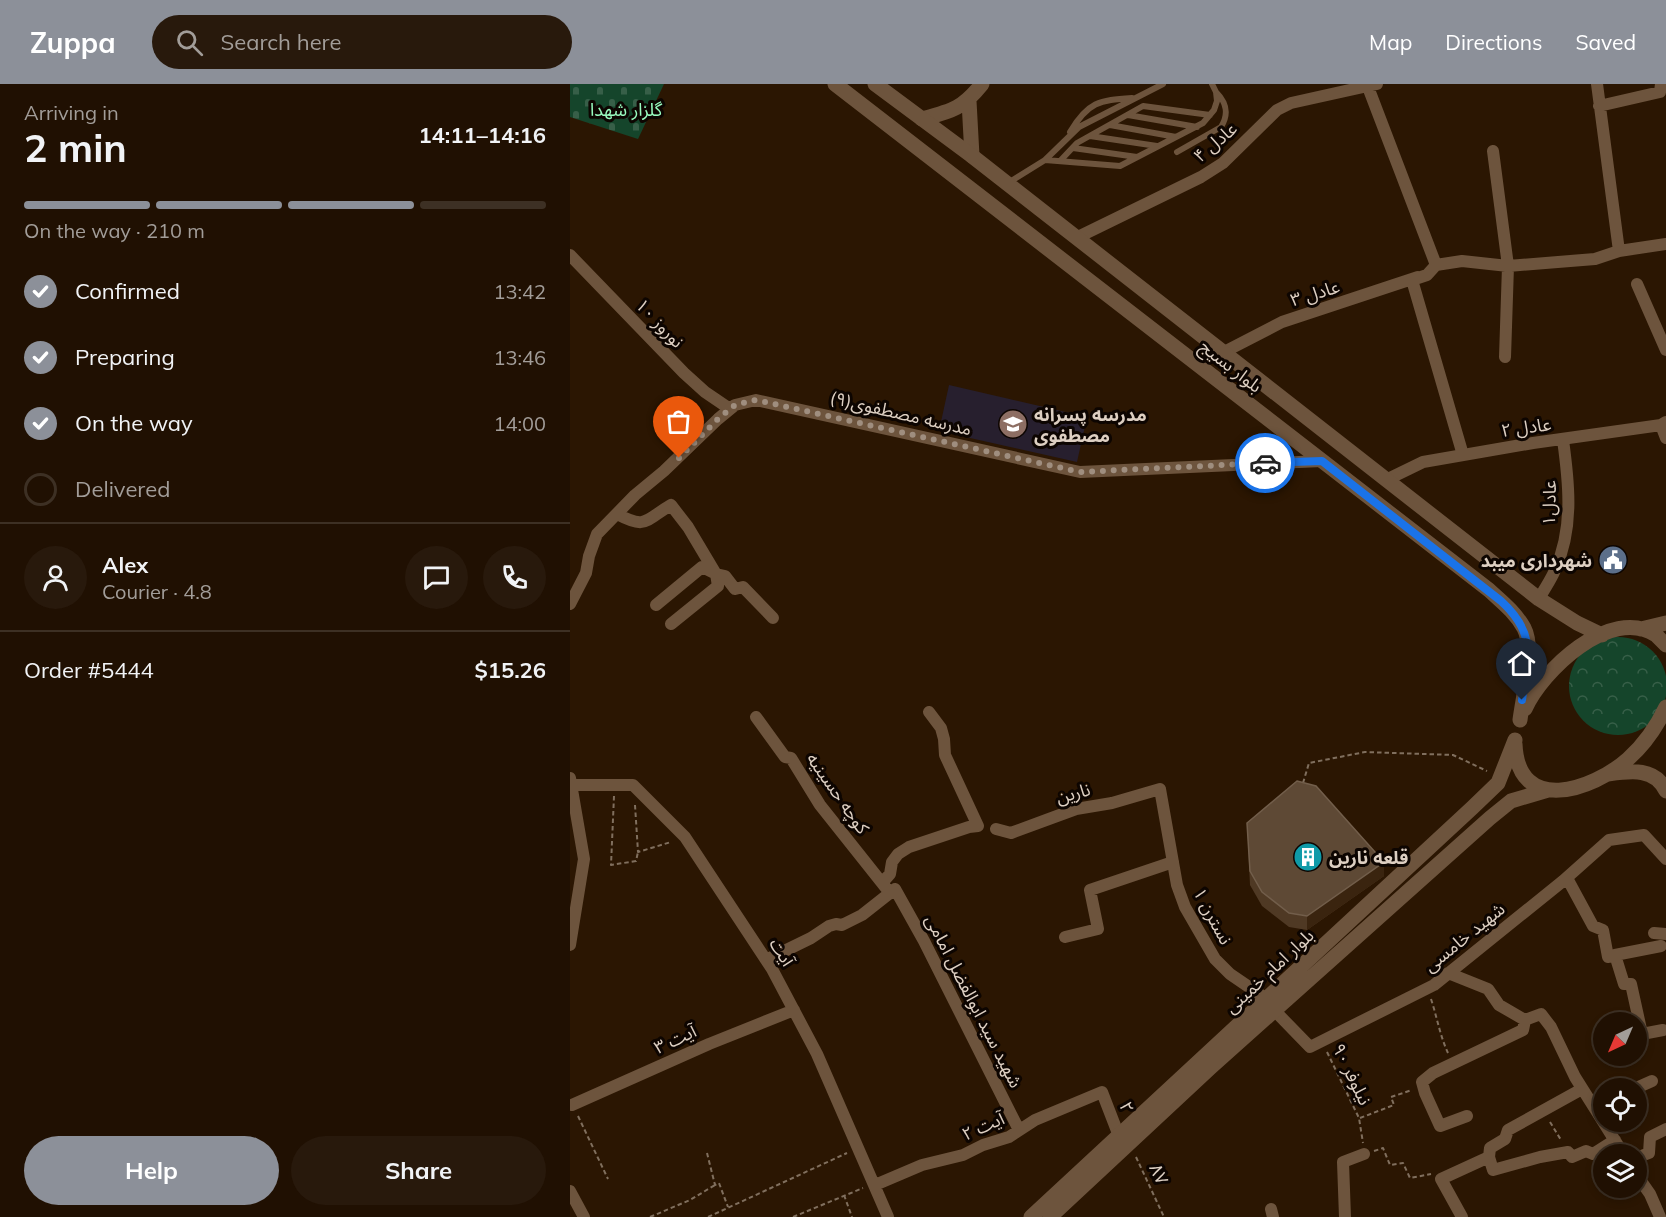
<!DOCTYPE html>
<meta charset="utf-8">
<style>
:root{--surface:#201002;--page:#28190c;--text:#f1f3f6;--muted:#a29d99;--line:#3d3024;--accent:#8c9099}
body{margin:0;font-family:Mulish,"Noto Sans Arabic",sans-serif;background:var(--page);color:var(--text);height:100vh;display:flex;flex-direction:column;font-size:22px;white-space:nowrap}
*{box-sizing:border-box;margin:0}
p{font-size:20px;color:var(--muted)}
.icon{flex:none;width:33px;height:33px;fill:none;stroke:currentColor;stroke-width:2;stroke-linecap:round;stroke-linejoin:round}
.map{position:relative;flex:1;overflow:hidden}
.panel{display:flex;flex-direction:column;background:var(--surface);width:570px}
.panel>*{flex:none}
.needle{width:39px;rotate:224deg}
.fabs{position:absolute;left:1023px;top:928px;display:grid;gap:12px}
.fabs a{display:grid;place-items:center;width:54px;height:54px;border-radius:50%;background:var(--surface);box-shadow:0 3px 9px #0003,0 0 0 2px var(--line);font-size:30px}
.pin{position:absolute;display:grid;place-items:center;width:51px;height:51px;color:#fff;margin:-62px -26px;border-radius:50% 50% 50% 0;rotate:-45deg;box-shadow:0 0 6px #0007}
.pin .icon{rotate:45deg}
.courier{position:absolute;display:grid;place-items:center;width:60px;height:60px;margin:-30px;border:4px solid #1a73e8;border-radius:50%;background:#fff;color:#222;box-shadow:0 2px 8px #0007}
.headline em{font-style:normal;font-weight:700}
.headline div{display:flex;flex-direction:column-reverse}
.headline{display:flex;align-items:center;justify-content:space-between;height:102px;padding:0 24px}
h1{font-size:39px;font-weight:700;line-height:45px}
.bar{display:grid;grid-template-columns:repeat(4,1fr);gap:9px 6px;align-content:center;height:72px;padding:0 24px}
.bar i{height:8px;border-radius:4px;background:var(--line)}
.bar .on{background:var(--accent)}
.bar p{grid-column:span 4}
.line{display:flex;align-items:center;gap:15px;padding:0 24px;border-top:2px solid var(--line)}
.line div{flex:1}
.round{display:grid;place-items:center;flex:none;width:63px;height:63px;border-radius:32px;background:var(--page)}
ol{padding:0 24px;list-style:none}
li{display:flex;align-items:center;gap:18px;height:66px}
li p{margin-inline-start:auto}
li .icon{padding:6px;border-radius:50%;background:var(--accent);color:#fff;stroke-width:4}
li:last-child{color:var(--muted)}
li i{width:33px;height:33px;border:3px solid var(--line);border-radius:50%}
.action{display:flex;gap:12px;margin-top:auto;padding:12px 24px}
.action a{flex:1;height:69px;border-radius:36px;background:var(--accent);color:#fff;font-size:24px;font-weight:700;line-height:69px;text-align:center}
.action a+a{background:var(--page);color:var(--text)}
header{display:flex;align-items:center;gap:36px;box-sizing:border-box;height:84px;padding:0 30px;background:var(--accent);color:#fff}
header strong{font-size:28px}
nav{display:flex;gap:33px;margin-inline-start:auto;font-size:21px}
.search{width:420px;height:54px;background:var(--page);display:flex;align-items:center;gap:15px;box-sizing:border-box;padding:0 21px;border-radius:33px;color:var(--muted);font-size:22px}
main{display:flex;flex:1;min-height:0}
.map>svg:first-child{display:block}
.education{fill:#271f2e}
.cemetery{fill:url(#cemetery-stones)}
.park{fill:url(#park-crowns)}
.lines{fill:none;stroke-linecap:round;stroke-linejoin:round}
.path{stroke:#806f5e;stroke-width:2;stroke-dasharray:4.5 3;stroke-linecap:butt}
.service{stroke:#6d543d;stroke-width:6}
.minor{stroke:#6d543d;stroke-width:12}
.tertiary{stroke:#6d543d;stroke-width:15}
.secondary{stroke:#6d543d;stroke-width:15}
.wall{fill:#4f3924}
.shaded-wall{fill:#3a240f}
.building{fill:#5e4935;stroke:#725e4b;stroke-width:1.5}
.done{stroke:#9f8e7f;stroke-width:6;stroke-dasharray:0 10.8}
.route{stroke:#1a73e8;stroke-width:8}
.labels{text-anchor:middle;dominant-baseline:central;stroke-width:6;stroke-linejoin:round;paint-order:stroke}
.park-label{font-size:18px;fill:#98fbbf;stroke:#0d0501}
.street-label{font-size:18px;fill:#ddcfc2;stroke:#0d0501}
.poi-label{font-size:18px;font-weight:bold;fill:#ddcfc2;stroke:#0d0501;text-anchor:start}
</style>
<header>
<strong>Zuppa</strong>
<div class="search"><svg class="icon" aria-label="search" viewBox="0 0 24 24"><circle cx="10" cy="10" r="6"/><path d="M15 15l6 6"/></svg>Search here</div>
<nav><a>Map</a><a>Directions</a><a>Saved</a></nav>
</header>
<main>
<section class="panel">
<div class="headline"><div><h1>2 min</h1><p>Arriving in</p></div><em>14:11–14:16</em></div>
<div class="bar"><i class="on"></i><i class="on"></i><i class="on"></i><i></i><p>On the way · 210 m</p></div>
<ol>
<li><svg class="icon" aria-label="check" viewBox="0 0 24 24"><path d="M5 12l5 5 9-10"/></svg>Confirmed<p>13:42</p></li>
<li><svg class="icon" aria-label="check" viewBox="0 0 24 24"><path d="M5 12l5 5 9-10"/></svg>Preparing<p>13:46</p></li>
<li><svg class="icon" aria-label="check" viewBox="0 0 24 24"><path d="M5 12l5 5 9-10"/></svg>On the way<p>14:00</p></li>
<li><i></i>Delivered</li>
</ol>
<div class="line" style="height:108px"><a class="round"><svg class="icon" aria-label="person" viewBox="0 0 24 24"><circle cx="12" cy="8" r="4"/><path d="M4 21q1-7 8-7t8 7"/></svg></a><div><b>Alex</b><p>Courier · 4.8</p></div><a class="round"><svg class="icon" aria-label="chat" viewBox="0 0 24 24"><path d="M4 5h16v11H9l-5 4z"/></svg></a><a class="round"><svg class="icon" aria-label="phone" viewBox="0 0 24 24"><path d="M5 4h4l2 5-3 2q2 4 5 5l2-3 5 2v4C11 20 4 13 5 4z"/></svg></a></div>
<div class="line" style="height:78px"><div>Order #5444</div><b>$15.26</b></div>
<div class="action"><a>Help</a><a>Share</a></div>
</section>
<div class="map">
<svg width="1096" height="1133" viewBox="0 0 1096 1133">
<defs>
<pattern id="cemetery-stones" width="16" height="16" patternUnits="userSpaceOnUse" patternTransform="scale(1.5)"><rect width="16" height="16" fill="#15452b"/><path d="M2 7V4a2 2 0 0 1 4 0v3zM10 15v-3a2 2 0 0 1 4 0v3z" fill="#375f48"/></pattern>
<pattern id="park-crowns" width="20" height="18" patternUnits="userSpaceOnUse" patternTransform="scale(1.5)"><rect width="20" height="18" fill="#15452b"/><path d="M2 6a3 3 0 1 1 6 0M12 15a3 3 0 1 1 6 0" fill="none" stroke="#375f48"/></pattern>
</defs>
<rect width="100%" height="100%" fill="#2b1602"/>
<path class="education" d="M 379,301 L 517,333 L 507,378 L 369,347 Z"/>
<path class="cemetery" d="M 0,0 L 94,0 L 68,55 L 0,33 Z"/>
<path class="park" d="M999 602a49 49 0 1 1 98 0a49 49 0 1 1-98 0Z"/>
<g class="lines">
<path class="path" d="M 733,699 L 739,679 L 795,668 L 883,671 L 917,687
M 44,712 L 41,781 L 66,777 L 68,768
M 65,721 L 68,768 L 101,758
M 861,915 C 867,933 870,952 878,969
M 757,968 L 789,1034 L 793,1059
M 8,1032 L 38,1095
M 790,1034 L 824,1021 L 821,1013 L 842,1006
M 980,1038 L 991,1056
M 804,1067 L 813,1064 L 820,1081 L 833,1079 L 840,1094 L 861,1090
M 137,1069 L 145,1101 L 149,1099 L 158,1123
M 566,1073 L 594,1133
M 274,1111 L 282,1133
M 80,1133 L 120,1116 L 145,1101
M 138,1133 L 277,1069
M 223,1133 L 293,1104"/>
<path class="service" d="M 558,31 L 627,43
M 540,41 L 606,53
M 500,48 C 518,18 529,16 562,14
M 520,52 L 587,62
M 503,64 L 567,73
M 607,68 L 651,43 C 659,30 657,19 646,8
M 475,76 L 550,82 L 633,39 L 644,26 L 647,17 L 646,8 L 642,0
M 490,77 L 507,59 L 573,22 L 640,31
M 438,99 L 475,76 L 509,43 L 593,0"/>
<path class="minor" d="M 1027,0 L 1049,167
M 798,3 L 866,181 L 892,177 L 938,182 L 923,67
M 1029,22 L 1090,8 L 1091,0
M 506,154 L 631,93 L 653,79 L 707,26 L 721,19 L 807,0
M 0,171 L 114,289 L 135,308 L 160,325
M 866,181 L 857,191 L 842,196 L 893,371
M 1067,200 L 1096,266
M 654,268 L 712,238 L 848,193
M 935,273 L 938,182 L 1025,175 L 1049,167 L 1096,160
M 1091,341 L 1096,354
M 816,396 L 853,378 L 963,359 L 1091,341 L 1096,338
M 47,430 C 77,446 75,436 101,421 L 118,443 L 146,490 L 155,492 L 165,505 L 173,503 L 203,534
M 969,515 C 974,505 981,496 985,486 C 1004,444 999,399 993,356
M 0,520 L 16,489 L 19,472 L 27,450 L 65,411 L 94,387 L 148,335 L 165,321 L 186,316 L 510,388 L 752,377
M 86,521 L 132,483 L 146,490 L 148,502 L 101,540
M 186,633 L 215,673 L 221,674 L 250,721 L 316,804
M 0,701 L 63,701 L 115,753 L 202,885 L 247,970 L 318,1133
M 426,745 L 441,749 L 506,725 L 542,719 L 590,705 L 607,801 L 615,823 L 645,875 L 660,890 L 698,916
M 997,794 L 1023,842 L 1033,846 L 1038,873 L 1045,871 L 1054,900 L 1061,900 L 1072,950 L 1093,946
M 312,799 L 320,790 L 322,778 L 328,770 L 339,763 L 399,743 L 408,742 L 375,671 L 374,655 L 371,644 L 359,628
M 1084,849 L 1096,850
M 495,853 L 528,845 L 520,806 L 603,778
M 0,861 L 14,775 L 0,694
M 1045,871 L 1091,862
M 196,876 L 241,854 L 259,842 L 266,840 L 272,841 L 292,831 L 325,805 L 354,857 L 449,1046
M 878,889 L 918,905 L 929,921 L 955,936 L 971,930 L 981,943 L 1005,993 L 1054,1071
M 705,927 L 740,963 L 864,901 L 993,797 L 1039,756 L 1074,751 L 1096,775
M 1064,1005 L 1082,997
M 2,1021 L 139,960 L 224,926
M 897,1032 L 870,1042 L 855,1009 L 852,998 L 863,989 L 953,946 L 955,936
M 919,1073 L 920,1064 L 935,1055 L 938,1046 L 1012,1005
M 1066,1074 L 1079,1069 L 1080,1053 L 1096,1045
M 1066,1090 L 1080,1110 L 1090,1133
M 305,1101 L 352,1081 L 393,1071 L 413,1061 L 439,1053 L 465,1036 L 532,1008 L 549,1052
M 0,1107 L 14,1133
M 701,1125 L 703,1133
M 775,1133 L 773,1078 L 794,1070
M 892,1133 L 871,1095 L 919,1073 L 923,1086 L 970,1073 L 998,1068 L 1002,1073 L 1016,1067 L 1023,1070 L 1045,1056"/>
<path class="tertiary" d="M 399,17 L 402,72
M 352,35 C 382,27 392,25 412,0"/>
<path class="secondary" d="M 265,0 L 919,506 C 932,518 945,528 954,544 C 965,565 953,612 950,636
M 305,0 L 402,72 L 969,515 L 1007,539 L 1032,551
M 1071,545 L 1096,539
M 955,625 C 972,587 1040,521 1086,551 C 1089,554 1093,558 1096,561
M 945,660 C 948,731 1022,707 1058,675 C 1074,661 1087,642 1096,623
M 1038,690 C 1060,687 1085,683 1096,707
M 461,1133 L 902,724 L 928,699 L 945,656
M 480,1133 L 641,983 L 920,734 L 941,717 L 978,706"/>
</g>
<path class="wall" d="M 677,739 L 814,792 L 737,846 L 719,843 L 692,822 L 680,801 Z"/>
<path class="shaded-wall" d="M 814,778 L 814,792 L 737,846 L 737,832 Z"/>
<path class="building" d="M 727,697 L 746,702 L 814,778 L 737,832 L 719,829 L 692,808 L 680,787 L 677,739 Z"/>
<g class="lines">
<path class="done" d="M 109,374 L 148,335 L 165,321 L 186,316 L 510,388 L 695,379"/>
<path class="route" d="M 695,379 L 752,377 L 931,517 C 967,550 958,572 952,616"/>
</g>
<defs>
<g id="school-disc" transform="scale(1.5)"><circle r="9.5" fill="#8d6e63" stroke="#0d0501"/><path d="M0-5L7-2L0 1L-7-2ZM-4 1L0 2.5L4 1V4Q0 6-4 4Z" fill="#fff"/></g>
<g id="civic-disc" transform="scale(1.5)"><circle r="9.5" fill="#5c6f8a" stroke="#0d0501"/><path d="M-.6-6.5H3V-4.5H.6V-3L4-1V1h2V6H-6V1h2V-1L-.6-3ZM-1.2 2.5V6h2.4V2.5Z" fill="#fff"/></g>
<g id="building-disc" transform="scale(1.5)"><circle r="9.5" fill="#0f9aa8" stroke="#0d0501"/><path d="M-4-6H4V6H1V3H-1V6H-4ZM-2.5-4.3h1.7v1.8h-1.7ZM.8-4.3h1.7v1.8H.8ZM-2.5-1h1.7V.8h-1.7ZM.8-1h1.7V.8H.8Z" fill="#fff"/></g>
</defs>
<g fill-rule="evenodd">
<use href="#school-disc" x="443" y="340"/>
<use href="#civic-disc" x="1043" y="476"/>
<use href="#building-disc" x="738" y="773"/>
</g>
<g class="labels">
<g class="park-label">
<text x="56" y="25">گلزار شهدا</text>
</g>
<g class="street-label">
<text transform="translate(645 58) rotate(-40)">عادل ۴</text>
<text transform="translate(745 209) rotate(-17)">عادل ۳</text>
<text transform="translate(90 239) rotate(46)">نوروز ۱۰</text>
<text transform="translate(661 282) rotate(38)">بلوار بسیج</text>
<text transform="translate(331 329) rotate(13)">مدرسه مصطفوی(۹)</text>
<text transform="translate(956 343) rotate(-8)">عادل ۲</text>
<text transform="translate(979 419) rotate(-89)">عادل۱</text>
<text transform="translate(268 709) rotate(55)">کوچه حسینیه</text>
<text transform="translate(503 709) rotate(-15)">نارین</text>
<text transform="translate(643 832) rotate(62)">نسترن ۱</text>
<text transform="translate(894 853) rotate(-39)">شهید خامسی</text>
<text transform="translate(212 868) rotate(58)">آیت</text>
<text transform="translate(699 887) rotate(-43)">بلوار امام خمینی</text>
<text transform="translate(404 917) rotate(63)">شهید سید ابوالفضل امامی</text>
<text transform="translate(105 955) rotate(-25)">آیت ۳</text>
<text transform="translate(782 990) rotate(64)">نیلوفر ۹۰</text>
<text transform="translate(557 1023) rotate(68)">۲</text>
<text transform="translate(413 1042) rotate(-24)">آیت ۲</text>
<text transform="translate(589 1090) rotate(64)">۸۷</text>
</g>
<g class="poi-label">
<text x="464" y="330">مدرسه پسرانه<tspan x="464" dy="21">مصطفوی</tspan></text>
<text x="1022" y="476" text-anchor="end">شهرداری میبد</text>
<text x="759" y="773">قلعه نارین</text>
</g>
</g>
</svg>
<div class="fabs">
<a><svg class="needle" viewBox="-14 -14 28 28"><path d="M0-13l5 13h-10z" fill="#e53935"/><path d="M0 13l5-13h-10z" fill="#a29d99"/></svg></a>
<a><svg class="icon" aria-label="locate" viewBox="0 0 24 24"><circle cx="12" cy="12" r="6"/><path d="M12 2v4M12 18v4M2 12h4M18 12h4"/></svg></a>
<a><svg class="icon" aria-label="layers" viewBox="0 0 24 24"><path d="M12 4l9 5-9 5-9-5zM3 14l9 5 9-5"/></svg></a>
</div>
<div class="pin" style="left:109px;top:374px;background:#ea580c"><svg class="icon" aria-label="bag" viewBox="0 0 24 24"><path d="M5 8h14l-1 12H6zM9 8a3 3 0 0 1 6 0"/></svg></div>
<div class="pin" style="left:952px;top:616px;background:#1f2937"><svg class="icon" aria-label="home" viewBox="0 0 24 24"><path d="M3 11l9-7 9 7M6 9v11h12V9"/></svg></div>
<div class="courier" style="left:695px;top:379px"><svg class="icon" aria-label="car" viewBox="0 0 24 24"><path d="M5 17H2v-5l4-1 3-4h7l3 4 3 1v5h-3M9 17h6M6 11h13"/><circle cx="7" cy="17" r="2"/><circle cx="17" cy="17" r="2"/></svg></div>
</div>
</main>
